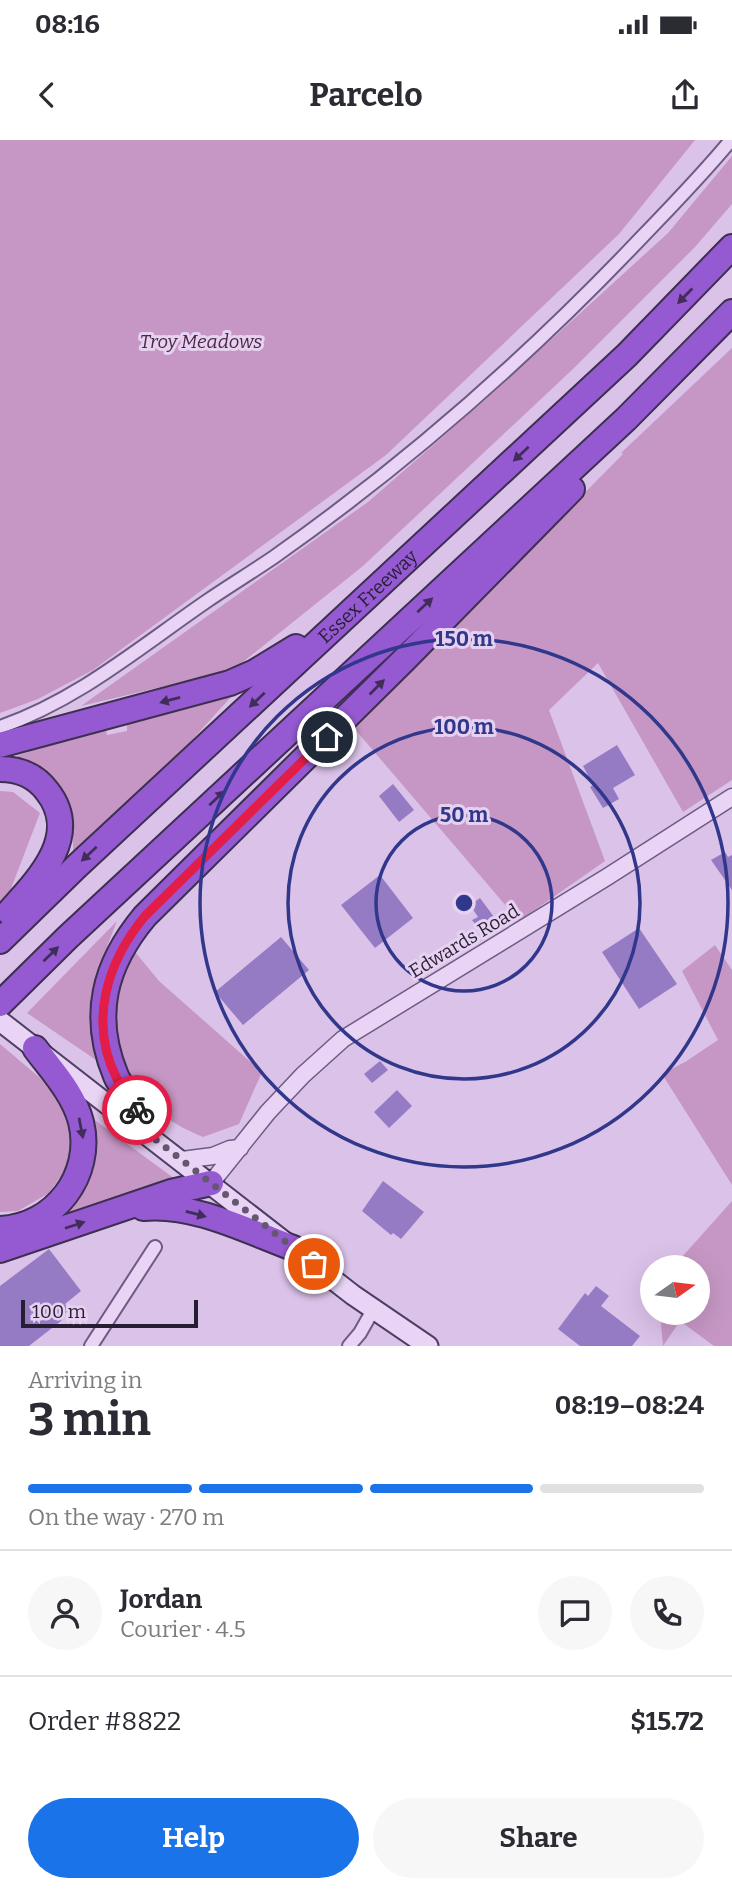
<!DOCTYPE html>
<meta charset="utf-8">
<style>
:root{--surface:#fff;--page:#f7f7f7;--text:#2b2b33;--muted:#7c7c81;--line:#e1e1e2;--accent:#1a73e8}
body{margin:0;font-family:Bitter,serif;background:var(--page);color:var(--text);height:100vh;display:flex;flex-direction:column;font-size:26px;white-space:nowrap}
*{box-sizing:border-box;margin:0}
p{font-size:23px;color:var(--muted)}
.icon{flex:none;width:38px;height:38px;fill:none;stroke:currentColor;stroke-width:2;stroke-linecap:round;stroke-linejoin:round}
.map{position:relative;height:1206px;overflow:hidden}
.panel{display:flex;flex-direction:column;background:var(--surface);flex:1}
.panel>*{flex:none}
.needle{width:46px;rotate:76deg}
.controls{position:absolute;left:640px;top:1115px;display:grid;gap:14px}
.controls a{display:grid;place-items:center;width:70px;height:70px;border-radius:50%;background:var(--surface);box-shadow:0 7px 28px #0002;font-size:35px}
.scale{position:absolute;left:21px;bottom:18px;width:177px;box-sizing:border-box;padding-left:7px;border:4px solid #261e32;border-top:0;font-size:19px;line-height:24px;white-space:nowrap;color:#261e32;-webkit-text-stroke:5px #e6d1f1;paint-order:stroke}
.pin{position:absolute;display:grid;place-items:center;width:60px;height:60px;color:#fff;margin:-30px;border:4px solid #fff;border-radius:50%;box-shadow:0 2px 7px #0007}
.courier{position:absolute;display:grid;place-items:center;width:70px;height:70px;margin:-35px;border:5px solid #e11d48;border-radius:50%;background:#fff;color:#222;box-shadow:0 2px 9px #0007}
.summary em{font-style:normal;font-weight:700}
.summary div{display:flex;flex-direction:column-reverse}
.summary{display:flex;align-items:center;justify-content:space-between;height:119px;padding:0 28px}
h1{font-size:46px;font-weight:700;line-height:52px}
.bar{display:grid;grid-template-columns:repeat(4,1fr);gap:10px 7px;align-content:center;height:84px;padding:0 28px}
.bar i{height:9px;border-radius:5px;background:var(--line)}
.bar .selected{background:var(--accent)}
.bar p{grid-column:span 4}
.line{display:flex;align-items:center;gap:18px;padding:0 28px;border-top:2px solid var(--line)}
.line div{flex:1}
.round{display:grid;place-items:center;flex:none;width:74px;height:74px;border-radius:37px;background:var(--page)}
.cta{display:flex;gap:14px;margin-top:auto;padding:14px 28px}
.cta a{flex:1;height:80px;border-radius:42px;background:var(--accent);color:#fff;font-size:28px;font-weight:700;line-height:80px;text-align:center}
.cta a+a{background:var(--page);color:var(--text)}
.status{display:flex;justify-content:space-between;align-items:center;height:49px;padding:0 35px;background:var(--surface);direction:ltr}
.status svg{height:19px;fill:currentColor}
header{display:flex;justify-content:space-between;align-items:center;height:91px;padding:0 28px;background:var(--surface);font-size:32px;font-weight:700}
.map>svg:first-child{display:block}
.green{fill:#c697c4}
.building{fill:#957bc4}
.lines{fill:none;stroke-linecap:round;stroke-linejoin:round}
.minor-casing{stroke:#6d5b81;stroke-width:16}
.tertiary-casing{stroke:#6d5b81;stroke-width:19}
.secondary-casing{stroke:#4e3e63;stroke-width:23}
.motorway-casing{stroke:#3c2f4f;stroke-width:28}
.minor{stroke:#e9d4f5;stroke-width:12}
.tertiary{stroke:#e9d4f5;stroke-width:16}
.secondary{stroke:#e9d4f5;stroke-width:19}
.motorway{stroke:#955ad2;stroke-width:24}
.oneway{fill:#422d5a}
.done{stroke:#655772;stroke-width:7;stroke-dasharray:0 12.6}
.route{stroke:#e11d48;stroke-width:9}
.ring{fill:none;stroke:#31378a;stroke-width:3.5}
.labels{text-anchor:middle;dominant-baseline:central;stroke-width:6;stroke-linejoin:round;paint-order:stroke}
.park-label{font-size:19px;font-style:italic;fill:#4d2646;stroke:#e6d1f1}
.street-label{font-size:19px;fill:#261e32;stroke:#e6d1f1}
.centre{fill:#31378a;stroke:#e6d1f1;stroke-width:3.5}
.ring-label{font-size:21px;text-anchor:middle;font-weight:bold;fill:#31378a;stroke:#e6d1f1;stroke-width:6;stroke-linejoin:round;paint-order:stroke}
</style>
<div class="status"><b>08:16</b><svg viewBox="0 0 49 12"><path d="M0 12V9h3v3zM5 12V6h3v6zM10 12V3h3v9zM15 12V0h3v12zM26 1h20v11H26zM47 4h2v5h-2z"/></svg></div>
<header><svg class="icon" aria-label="back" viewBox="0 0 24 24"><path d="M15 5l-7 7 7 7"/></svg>Parcelo<svg class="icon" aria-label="share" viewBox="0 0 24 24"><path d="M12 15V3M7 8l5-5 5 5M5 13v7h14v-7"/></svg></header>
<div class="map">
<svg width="732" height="1206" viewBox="0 0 732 1206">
<rect width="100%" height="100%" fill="#dbc2e9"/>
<path class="green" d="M 0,0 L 695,0 L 619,94 L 386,315 L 93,530 L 38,559 L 0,573 Z
M 732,16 L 732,64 L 695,107 L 573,229 L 363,426 L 233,530 L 81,566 L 368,362 L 485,260 L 668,93 Z
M 732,208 L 732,640 L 683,672 L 598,523 L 549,570 L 605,721 L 519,781 L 353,587 L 623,314 L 621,313 Z
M 239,548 L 193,599 L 73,716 L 73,681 L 67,663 L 53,637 L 13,617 L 105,587 L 107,595 L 127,591 L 127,581 Z
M 0,651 L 13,652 L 40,673 L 7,759 L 0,766 Z
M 117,781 L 98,830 L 96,920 L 27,873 Z
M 715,805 L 732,830 L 732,1045 L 662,934 L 685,922 L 718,900 L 682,831 Z
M 131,807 L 159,841 L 262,932 L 239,984 L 203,997 C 145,973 111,936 115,870 C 116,850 125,827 131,807 Z
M 0,904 L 39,937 L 70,975 L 72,1020 L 49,1053 L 18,1071 L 0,1072 Z
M 92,978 L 175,1039 L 60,1084 L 91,1035 Z
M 732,1061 L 732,1206 L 714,1206 L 680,1181 L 663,1206 L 660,1173 L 698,1172 L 698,1127 L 673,1127 Z"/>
<path class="building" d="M 617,605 L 635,635 L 613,648 L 619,659 L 603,668 L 590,647 L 593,645 L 583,626 Z
M 393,644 L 414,670 L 399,682 L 379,656 Z
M 725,712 L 728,717 L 732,715 L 732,750 L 711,720 Z
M 380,735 L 413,778 L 375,808 L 341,765 Z
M 480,758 L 500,785 L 489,792 L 486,787 L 480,791 L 472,780 L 478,777 L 470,765 Z
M 639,788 L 677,844 L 639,869 L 602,812 Z
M 281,797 L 309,830 L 243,885 L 215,852 Z
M 380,921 L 388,930 L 372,943 L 364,934 Z
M 397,950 L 412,966 L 389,988 L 374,972 Z
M 383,1041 L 424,1072 L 401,1099 L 393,1093 L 391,1095 L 362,1071 Z
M 49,1109 L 81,1151 L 65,1164 L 68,1169 L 61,1181 L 29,1206 L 0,1206 L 0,1146 Z
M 596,1146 L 609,1156 L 601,1166 L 640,1196 L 632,1206 L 580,1206 L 558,1189 L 585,1153 L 588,1156 Z"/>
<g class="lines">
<g class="minor-casing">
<path id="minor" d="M 0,587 C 78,560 140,507 207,461 C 229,446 252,432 274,417 C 406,324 530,215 641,98 C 672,66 703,34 731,0
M 91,1206 L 155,1107
M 349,1206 L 360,1193 L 373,1170"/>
</g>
<g class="tertiary-casing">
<path id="tertiary" d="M 182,1020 L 213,1016 L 230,1009 L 240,1008
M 211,1043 L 268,972 L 303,935 L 343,899 L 607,737 L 732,657"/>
</g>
<g class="secondary-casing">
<path id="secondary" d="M 0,881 L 353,1155 L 428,1206"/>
</g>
<g class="motorway-casing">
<g id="motorway">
<path d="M 0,605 L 230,543 L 255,532 L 296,507"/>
<path d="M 0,629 C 19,629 35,635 47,651 C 82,695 39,739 9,772"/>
<path id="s1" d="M 0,801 L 77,726 L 627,215 L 732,107"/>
<path d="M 0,864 L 68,797 L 626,279 L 732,172"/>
<path d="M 141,988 C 139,980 139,969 135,962 C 129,953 120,946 116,936 C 91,876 104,825 145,776 L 405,519 L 572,349"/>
<path d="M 143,1068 C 194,1063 247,1091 293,1108"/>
<path d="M 0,1089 C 54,1087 94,1035 81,982 C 74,954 52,931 35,908"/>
<path d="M 0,1110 L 171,1052 L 211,1043"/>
</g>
</g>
<use href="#minor" class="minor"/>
<use href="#tertiary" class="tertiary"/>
<use href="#secondary" class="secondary"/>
<use href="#motorway" class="motorway"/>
</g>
<defs><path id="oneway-solid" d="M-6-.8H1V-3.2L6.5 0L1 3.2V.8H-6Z" transform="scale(1.75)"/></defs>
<g class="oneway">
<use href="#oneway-solid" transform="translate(685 156) rotate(134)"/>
<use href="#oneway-solid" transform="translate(521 314) rotate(137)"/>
<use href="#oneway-solid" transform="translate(425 465) rotate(-43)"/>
<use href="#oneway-solid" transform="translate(377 547) rotate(-45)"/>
<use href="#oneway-solid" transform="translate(170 560) rotate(165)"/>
<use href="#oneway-solid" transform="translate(257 560) rotate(137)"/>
<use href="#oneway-solid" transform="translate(217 658) rotate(-43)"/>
<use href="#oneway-solid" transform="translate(89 714) rotate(137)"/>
<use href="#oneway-solid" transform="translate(51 814) rotate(-44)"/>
<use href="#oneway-solid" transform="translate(81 988) rotate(79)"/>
<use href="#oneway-solid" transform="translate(196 1074) rotate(15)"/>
<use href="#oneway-solid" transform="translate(75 1085) rotate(-18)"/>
</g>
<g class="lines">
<path class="done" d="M 137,970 L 141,988 L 314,1124"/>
<path class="route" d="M 137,970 C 134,957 123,950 117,939 C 88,882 107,822 145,776 L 327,597"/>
</g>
<g class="ring">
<circle cx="464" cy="763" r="88"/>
<circle cx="464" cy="763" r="176"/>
<circle cx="464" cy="763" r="264"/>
</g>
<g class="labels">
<g class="park-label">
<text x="201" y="201">Troy Meadows</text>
</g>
<g class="street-label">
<text stroke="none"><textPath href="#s1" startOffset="504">Essex Freeway</textPath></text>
<text transform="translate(464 801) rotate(-31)">Edwards Road</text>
</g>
</g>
<circle cx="464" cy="763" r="10" class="centre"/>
<g class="ring-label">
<text x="464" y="506">150 m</text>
<text x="464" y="594">100 m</text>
<text x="464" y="682">50 m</text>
</g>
</svg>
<div class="controls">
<a><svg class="needle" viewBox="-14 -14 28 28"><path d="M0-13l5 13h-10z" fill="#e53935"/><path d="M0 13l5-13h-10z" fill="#7c7c81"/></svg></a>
</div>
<div class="scale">100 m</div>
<div class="pin" style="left:314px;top:1124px;background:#ea580c"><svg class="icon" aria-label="bag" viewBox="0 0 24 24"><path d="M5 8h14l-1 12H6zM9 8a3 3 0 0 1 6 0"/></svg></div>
<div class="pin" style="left:327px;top:597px;background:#1f2937"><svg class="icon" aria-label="home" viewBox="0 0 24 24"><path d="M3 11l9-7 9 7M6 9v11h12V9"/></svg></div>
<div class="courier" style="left:137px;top:970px"><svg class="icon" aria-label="bike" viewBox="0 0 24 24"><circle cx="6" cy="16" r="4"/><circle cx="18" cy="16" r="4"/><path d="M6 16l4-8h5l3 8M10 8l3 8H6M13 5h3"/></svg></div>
</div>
<section class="panel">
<div class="summary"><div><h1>3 min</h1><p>Arriving in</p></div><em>08:19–08:24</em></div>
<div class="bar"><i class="selected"></i><i class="selected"></i><i class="selected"></i><i></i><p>On the way · 270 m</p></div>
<div class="line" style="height:126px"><a class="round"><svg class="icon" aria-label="person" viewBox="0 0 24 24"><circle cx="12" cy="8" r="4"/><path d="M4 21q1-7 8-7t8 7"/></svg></a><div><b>Jordan</b><p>Courier · 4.5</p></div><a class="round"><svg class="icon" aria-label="chat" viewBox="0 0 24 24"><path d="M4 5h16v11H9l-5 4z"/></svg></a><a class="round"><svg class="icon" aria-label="phone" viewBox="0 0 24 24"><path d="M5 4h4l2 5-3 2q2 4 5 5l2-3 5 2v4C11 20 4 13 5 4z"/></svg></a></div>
<div class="line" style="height:91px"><div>Order #8822</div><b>$15.72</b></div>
<div class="cta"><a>Help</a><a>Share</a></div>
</section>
